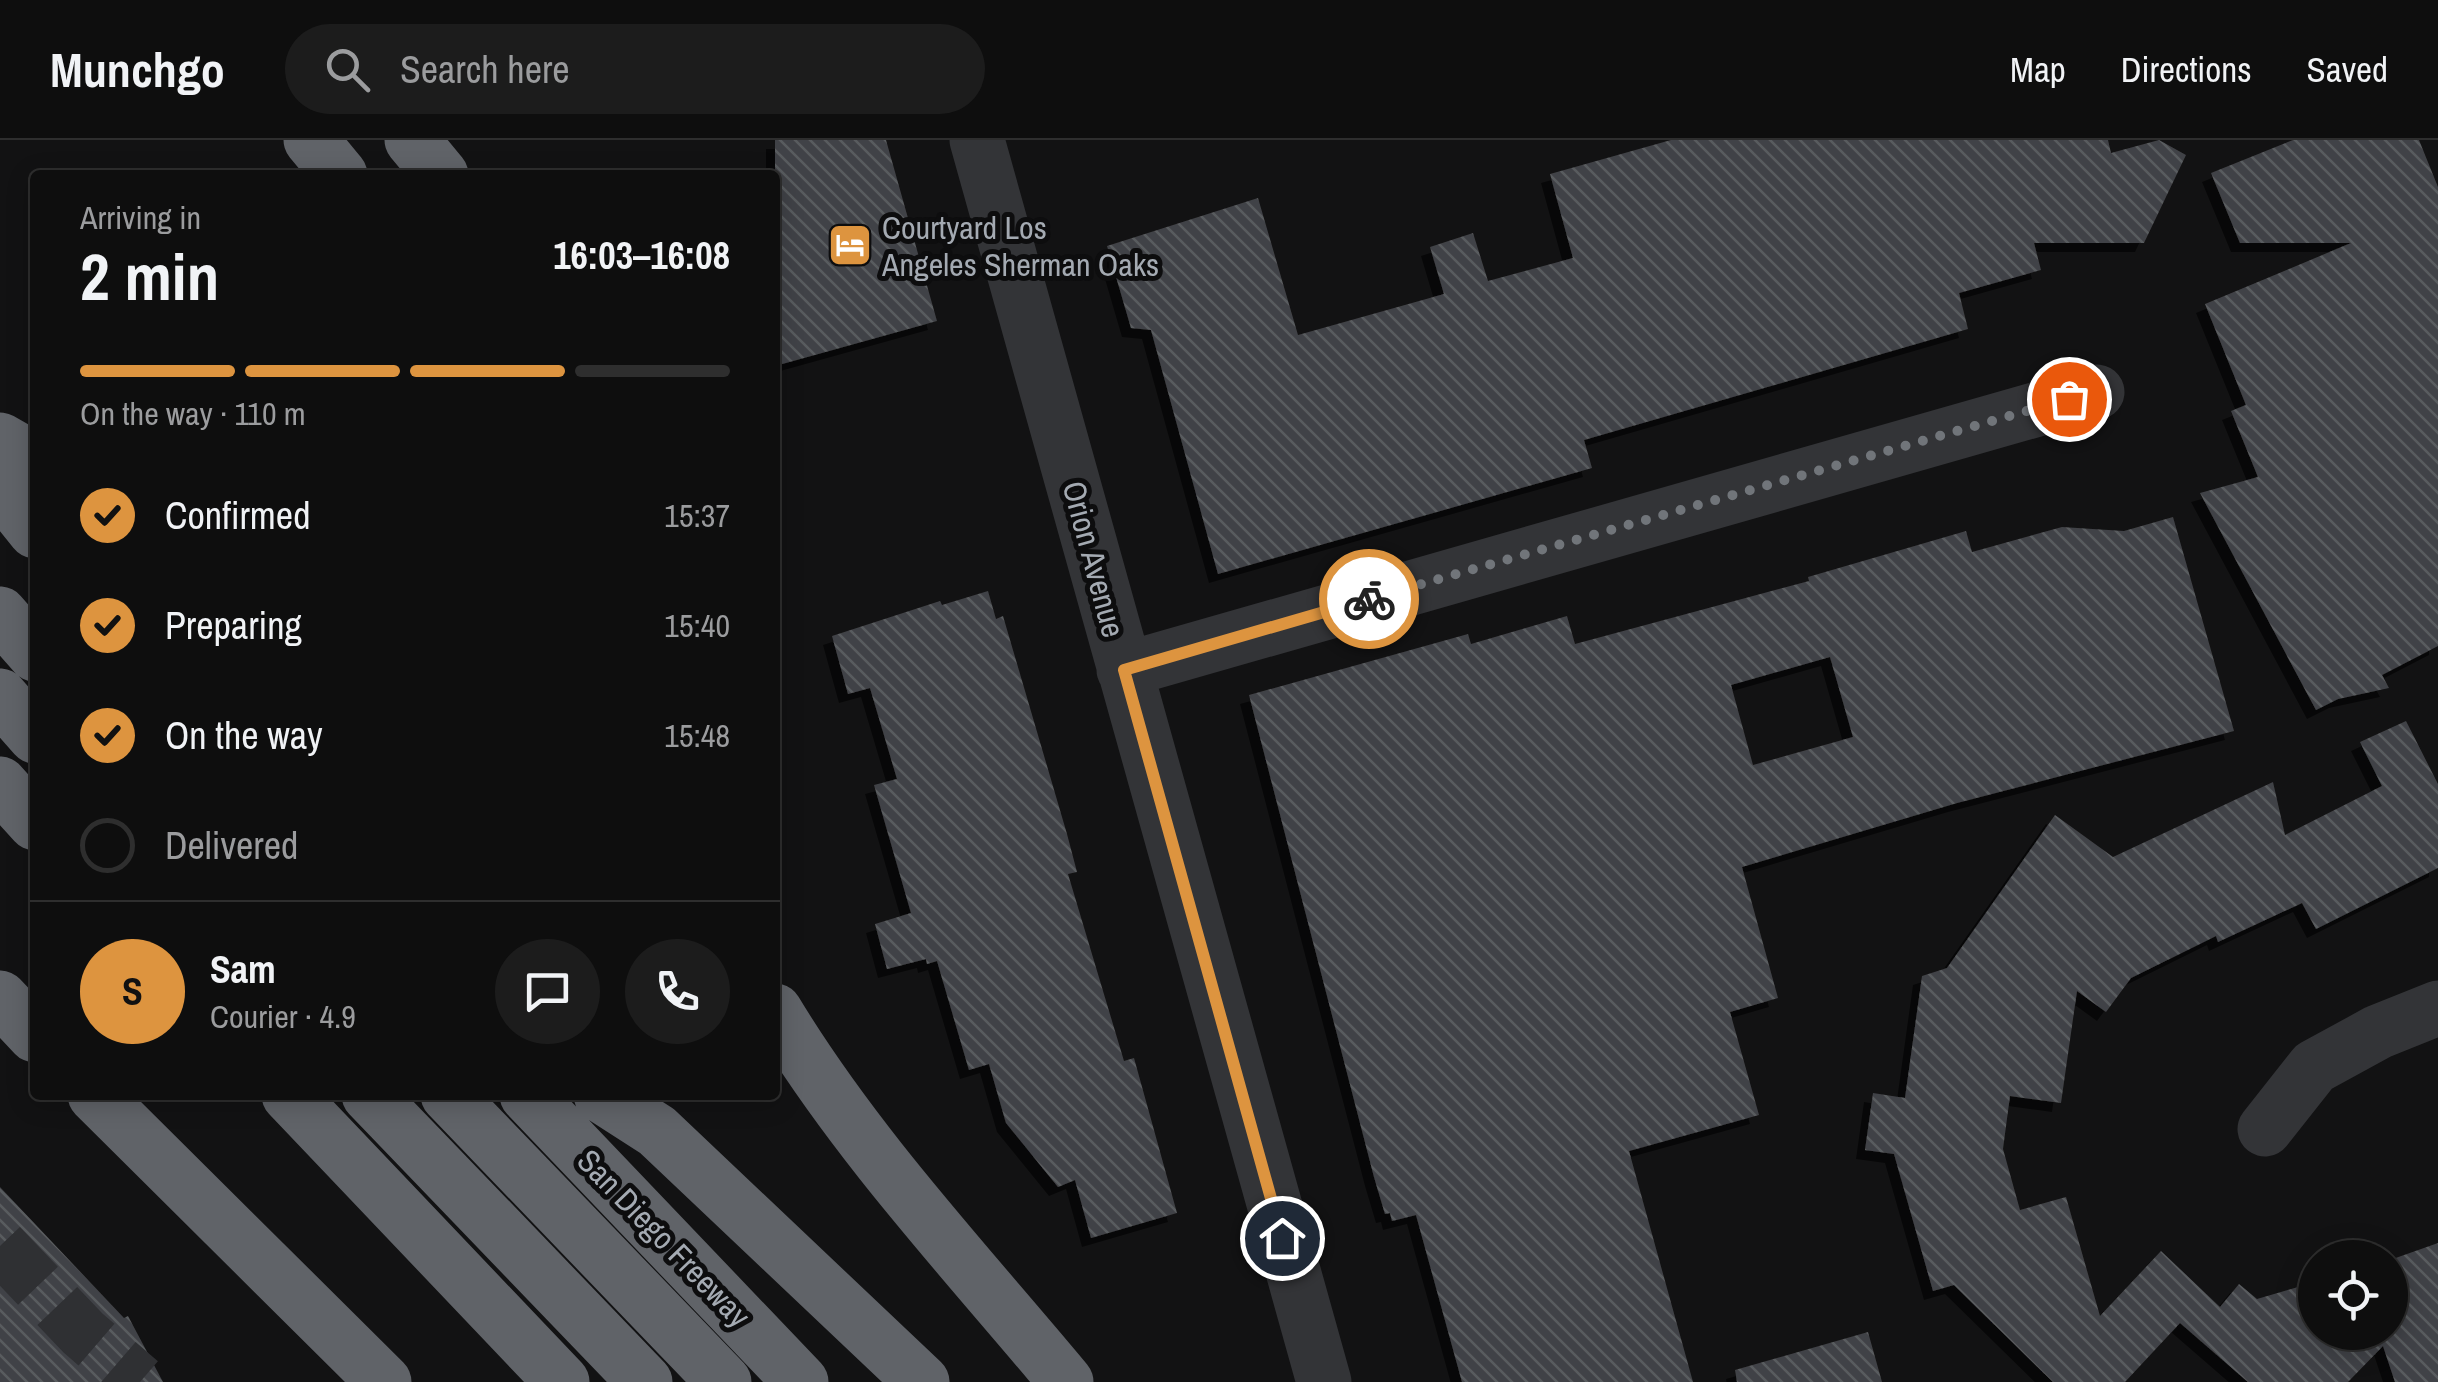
<!DOCTYPE html>
<meta charset="utf-8">
<style>
:root{--surface:#0e0e0e;--page:#1c1c1c;--text:#f1f3f6;--muted:#9b9c9e;--line:#2e2e2e;--accent:#dd943f}
body{margin:0;font-family:"Archivo Narrow",sans-serif;background:var(--page);color:var(--text);height:100vh;display:flex;flex-direction:column;font-size:38px;white-space:nowrap}
*{box-sizing:border-box;margin:0}
p{font-size:32px;color:var(--muted)}
.icon{flex:none;width:55px;height:55px;fill:none;stroke:currentColor;stroke-width:2;stroke-linecap:round;stroke-linejoin:round}
.map{position:relative;flex:1;overflow:hidden}
.sheet{position:absolute;left:30px;top:30px;width:750px;height:930px;display:flex;flex-direction:column;background:var(--surface);border-radius:10px;box-shadow:0 5px 25px #0003,0 0 0 2px var(--line)}
.sheet>*{flex:none}
.fabs{position:absolute;left:2298px;top:1100px;display:grid;gap:20px}
.fabs a{display:grid;place-items:center;width:110px;height:110px;border-radius:50%;background:var(--surface);box-shadow:0 5px 25px #0003,0 0 0 2px var(--line);font-size:50px}
.pin{position:absolute;display:grid;place-items:center;width:85px;height:85px;color:#fff;margin:-42px;border:5px solid #fff;border-radius:50%;box-shadow:0 2px 10px #0007}
.courier{position:absolute;display:grid;place-items:center;width:100px;height:100px;margin:-50px;border:8px solid #dd943f;border-radius:50%;background:#fff;color:#222;box-shadow:0 2px 12px #0007}
.overview em{font-style:normal;font-weight:800}
.overview div{display:flex;flex-direction:column-reverse}
.overview{display:flex;align-items:center;justify-content:space-between;height:170px;padding:0 50px}
h1{font-size:65px;font-weight:800;line-height:75px}
.bar{display:grid;grid-template-columns:repeat(4,1fr);gap:15px 10px;align-content:center;height:120px;padding:0 50px}
.bar i{height:12px;border-radius:8px;background:var(--line)}
.bar .on{background:var(--accent)}
.bar p{grid-column:span 4}
.line{display:flex;align-items:center;gap:25px;padding:0 50px;border-top:2px solid var(--line)}
.line div{flex:1}
.round{display:grid;place-items:center;flex:none;width:105px;height:105px;border-radius:52px;background:var(--page)}
ol{padding:0 50px;list-style:none}
li{display:flex;align-items:center;gap:30px;height:110px}
li p{margin-inline-start:auto}
li .icon{padding:10px;border-radius:50%;background:var(--accent);color:#111;stroke-width:4}
li:last-child{color:var(--muted)}
li i{width:55px;height:55px;border:5px solid var(--line);border-radius:50%}
header{display:flex;align-items:center;gap:60px;box-sizing:border-box;height:140px;padding:0 50px;background:var(--surface);border-bottom:2px solid var(--line)}
header strong{font-size:48px}
nav{display:flex;gap:55px;margin-inline-start:auto;font-size:35px}
.search{width:700px;height:90px;background:var(--page);display:flex;align-items:center;gap:25px;box-sizing:border-box;padding:0 35px;border-radius:55px;color:var(--muted);font-size:38px}
.map>svg:first-child{display:block}
.building{fill:url(#building-back-hatch);fill-rule:evenodd;filter:url(#shadow)}
.lines{fill:none;stroke-linecap:round;stroke-linejoin:round}
.minor-tunnel{stroke:#2f3033;stroke-width:55;stroke-dasharray:55 28;stroke-linecap:butt}
.minor{stroke:#333437;stroke-width:55}
.motorway{stroke:#606368;stroke-width:55}
.done{stroke:#71757a;stroke-width:10;stroke-dasharray:0 18}
.route{stroke:#dd943f;stroke-width:12}
.labels{text-anchor:middle;dominant-baseline:central;stroke-width:10;stroke-linejoin:round;paint-order:stroke}
.poi-label{font-size:32px;fill:#a4aab2;stroke:#0d0d0e;text-anchor:start}
.street-label{font-size:32px;fill:#a4aab2;stroke:#0d0d0e}
</style>
<header>
<strong>Munchgo</strong>
<div class="search"><svg class="icon" aria-label="search" viewBox="0 0 24 24"><circle cx="10" cy="10" r="6"/><path d="M15 15l6 6"/></svg>Search here</div>
<nav><a>Map</a><a>Directions</a><a>Saved</a></nav>
</header>
<div class="map">
<svg width="2438" height="1242" viewBox="0 0 2438 1242">
<defs>
<pattern id="building-back-hatch" width="6" height="6" patternUnits="userSpaceOnUse" patternTransform="scale(2.5)"><rect width="6" height="6" fill="#414246"/><path d="M-1 5l2 2M0 0l6 6M5-1l2 2" fill="none" stroke="#595b5e"/></pattern>
<filter id="shadow"><feDropShadow dx="-9" dy="9" stdDeviation="0" flood-color="#0009"/></filter>
</defs>
<rect width="100%" height="100%" fill="#121213"/>
<path class="building" d="M 775,0 L 886,0 L 937,181 L 775,226 Z
M 1671,0 L 2108,0 L 2111,13 L 2159,0 L 2186,15 L 2144,103 L 2034,103 L 2041,130 L 1959,153 L 1968,189 L 1584,300 L 1592,328 L 1218,434 L 1151,190 L 1131,188 L 1107,106 L 1258,58 L 1298,195 L 1444,154 L 1430,107 L 1473,93 L 1488,141 L 1573,118 L 1550,34 Z
M 2293,0 L 2419,0 L 2438,47 L 2438,506 L 2382,535 L 2389,548 L 2338,559 L 2316,570 L 2200,353 L 2258,337 L 2231,271 L 2246,265 L 2205,164 L 2351,103 L 2240,103 L 2211,33 Z
M 2173,377 L 2234,591 L 1957,663 L 1742,727 L 1778,858 L 1730,872 L 1759,975 L 1629,1011 L 1693,1242 L 1462,1242 L 1416,1075 L 1392,1081 L 1390,1073 L 1385,1074 L 1374,1037 L 1249,555 L 1468,494 L 1471,504 L 1567,476 L 1575,504 L 1809,441 L 1808,437 L 1966,391 L 1972,412 L 2062,387 L 2124,391 ZM 1830,517 L 1853,597 L 1753,625 L 1731,545 Z
M 988,451 L 996,479 L 1003,476 L 1067,694 L 1077,732 L 1068,734 L 1124,921 L 1134,918 L 1177,1073 L 1091,1098 L 1075,1040 L 1058,1047 L 1006,983 L 989,924 L 969,930 L 937,821 L 927,824 L 926,819 L 887,829 L 875,784 L 911,773 L 874,645 L 897,639 L 870,548 L 848,554 L 832,496 L 940,461 L 942,465 Z
M 2406,581 L 2438,644 L 2438,728 L 2316,789 L 2302,763 L 2218,802 L 2216,796 L 2131,838 L 2106,872 L 2077,851 L 2061,963 L 2010,956 L 2003,1009 L 2020,1070 L 2066,1057 L 2100,1176 L 2161,1111 L 2220,1167 L 2239,1144 L 2257,1159 L 2315,1142 L 2315,1192 L 2390,1192 L 2390,1120 L 2438,1103 L 2438,1242 L 2395,1242 L 2383,1206 L 2348,1242 L 2248,1242 L 2180,1183 L 2125,1242 L 2053,1242 L 1954,1145 L 1933,1151 L 1894,1014 L 1865,1010 L 1873,953 L 1905,958 L 1922,836 L 1947,828 L 2055,675 L 2113,717 L 2273,642 L 2285,695 L 2382,646 L 2360,602 Z
M 0,1047 L 124,1178 L 128,1176 L 163,1242 L 0,1242 Z
M 1868,1192 L 1882,1242 L 1737,1242 L 1735,1230 Z"/>
<g class="lines">
<path class="minor-tunnel" d="M 0,1106 L 83,1193 L 140,1242"/>
<path class="minor" d="M 977,0 L 1324,1242
M 1124,530 L 2097,252
M 2265,989 L 2314,927 L 2378,892 L 2438,868"/>
<path class="motorway" d="M 311,0 L 340,35
M 412,0 L 441,35
M 0,300 L 35,320
M 0,347 L 35,391
M 0,474 L 35,514
M 0,556 L 35,596
M 0,644 L 35,683
M 0,858 L 35,895
M 775,871 C 856,1005 966,1122 1066,1242
M 95,955 L 384,1242
M 289,955 L 562,1242
M 369,955 L 645,1242
M 448,955 L 724,1242
M 527,955 L 801,1242
M 601,955 L 657,991 L 922,1242"/>
</g>
<g class="lines">
<path class="done" d="M 1369,459 L 2069,259"/>
<path class="route" d="M 1282,1098 L 1124,530 L 1369,459"/>
</g>
<defs>
<g id="hotel-square" transform="scale(2.25)"><rect x="-9" y="-9" width="18" height="18" rx="4" fill="#dd943f" stroke="#0d0d0e"/><path d="M-6-4.5h1.5V1H6V5H4.5V3h-9V5H-6ZM-4 0a1.8 1.8 0 1 1 3.6 0ZM.5 0V-2.5h3Q6-2.5 6 0Z" fill="#fff"/></g>
</defs>
<g fill-rule="evenodd">
<use href="#hotel-square" x="850" y="105"/>
</g>
<g class="labels">
<g class="poi-label">
<text x="882" y="87">Courtyard Los<tspan x="882" dy="37">Angeles Sherman Oaks</tspan></text>
</g>
<g class="street-label">
<text transform="translate(1094 419) rotate(75)">Orion Avenue</text>
<text transform="translate(664 1098) rotate(46)">San Diego Freeway</text>
</g>
</g>
</svg>
<div class="fabs">
<a><svg class="icon" aria-label="locate" viewBox="0 0 24 24"><circle cx="12" cy="12" r="6"/><path d="M12 2v4M12 18v4M2 12h4M18 12h4"/></svg></a>
</div>
<div class="pin" style="left:2069px;top:259px;background:#ea580c"><svg class="icon" aria-label="bag" viewBox="0 0 24 24"><path d="M5 8h14l-1 12H6zM9 8a3 3 0 0 1 6 0"/></svg></div>
<div class="pin" style="left:1282px;top:1098px;background:#1f2937"><svg class="icon" aria-label="home" viewBox="0 0 24 24"><path d="M3 11l9-7 9 7M6 9v11h12V9"/></svg></div>
<div class="courier" style="left:1369px;top:459px"><svg class="icon" aria-label="bike" viewBox="0 0 24 24"><circle cx="6" cy="16" r="4"/><circle cx="18" cy="16" r="4"/><path d="M6 16l4-8h5l3 8M10 8l3 8H6M13 5h3"/></svg></div>
<section class="sheet">
<div class="overview"><div><h1>2 min</h1><p>Arriving in</p></div><em>16:03–16:08</em></div>
<div class="bar"><i class="on"></i><i class="on"></i><i class="on"></i><i></i><p>On the way · 110 m</p></div>
<ol>
<li><svg class="icon" aria-label="check" viewBox="0 0 24 24"><path d="M5 12l5 5 9-10"/></svg>Confirmed<p>15:37</p></li>
<li><svg class="icon" aria-label="check" viewBox="0 0 24 24"><path d="M5 12l5 5 9-10"/></svg>Preparing<p>15:40</p></li>
<li><svg class="icon" aria-label="check" viewBox="0 0 24 24"><path d="M5 12l5 5 9-10"/></svg>On the way<p>15:48</p></li>
<li><i></i>Delivered</li>
</ol>
<div class="line" style="height:180px"><b class="round" style="background:var(--accent);color:#111">S</b><div><b>Sam</b><p>Courier · 4.9</p></div><a class="round"><svg class="icon" aria-label="chat" viewBox="0 0 24 24"><path d="M4 5h16v11H9l-5 4z"/></svg></a><a class="round"><svg class="icon" aria-label="phone" viewBox="0 0 24 24"><path d="M5 4h4l2 5-3 2q2 4 5 5l2-3 5 2v4C11 20 4 13 5 4z"/></svg></a></div>
</section>
</div>
